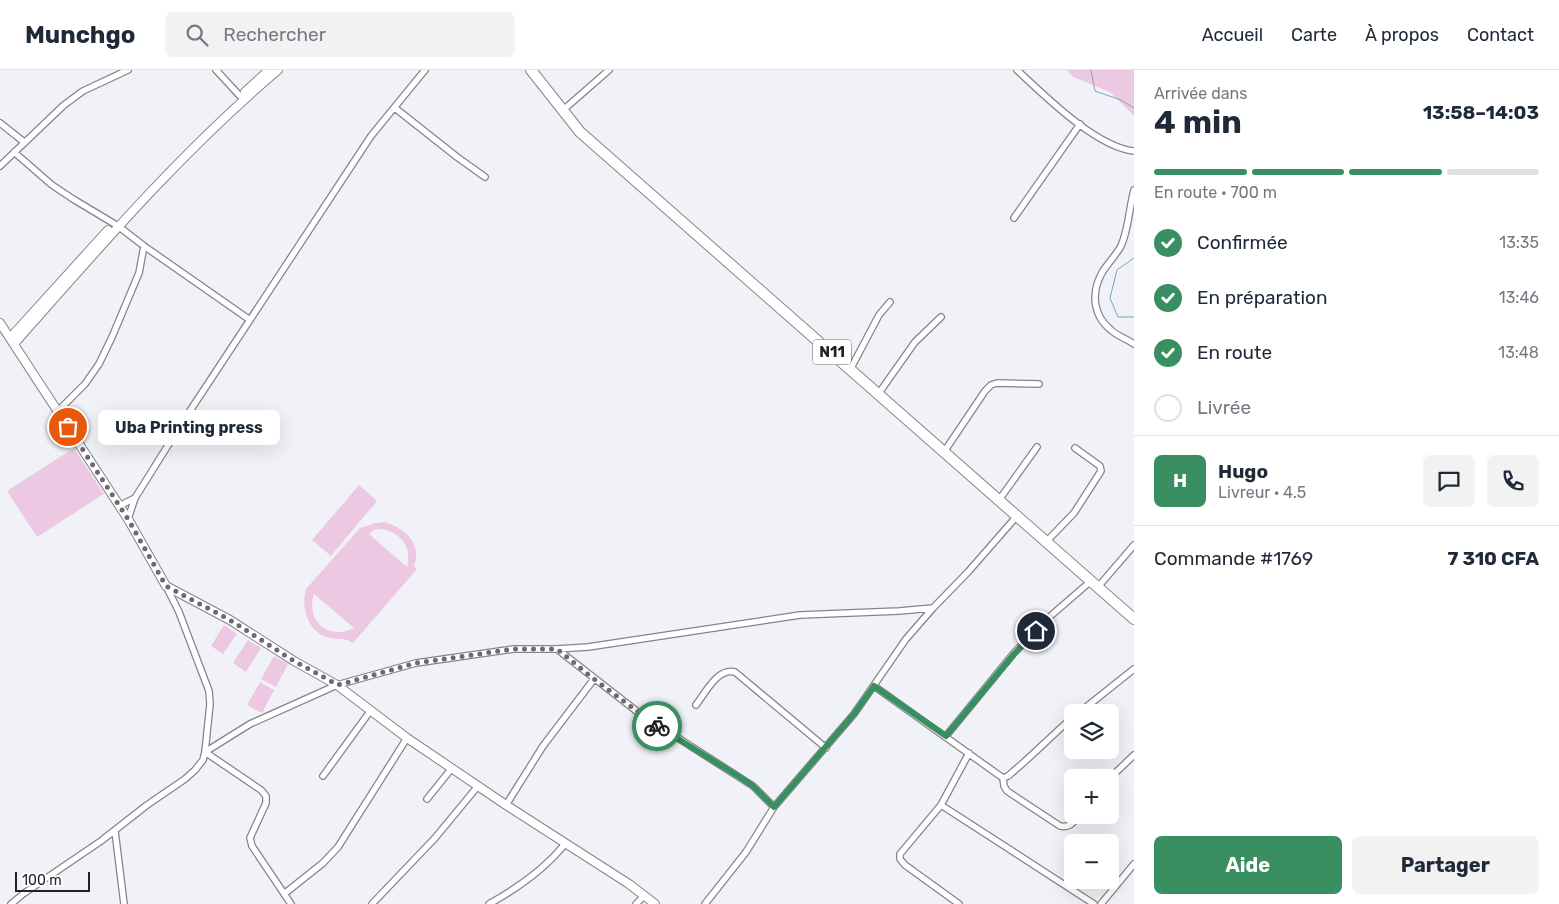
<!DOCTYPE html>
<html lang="fr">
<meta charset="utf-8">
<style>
:root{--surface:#fff;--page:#f2f2f3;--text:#1f2937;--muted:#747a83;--line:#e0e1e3;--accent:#3a8f62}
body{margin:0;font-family:Rubik,sans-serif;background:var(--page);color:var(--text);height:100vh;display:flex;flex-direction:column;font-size:19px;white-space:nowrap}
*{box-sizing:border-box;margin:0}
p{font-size:16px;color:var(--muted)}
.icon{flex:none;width:28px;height:28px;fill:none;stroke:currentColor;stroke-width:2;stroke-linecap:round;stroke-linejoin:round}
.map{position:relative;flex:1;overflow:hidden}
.details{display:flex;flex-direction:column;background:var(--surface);width:425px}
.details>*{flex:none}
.controls{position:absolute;left:1064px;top:634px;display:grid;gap:10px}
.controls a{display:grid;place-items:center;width:55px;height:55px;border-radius:8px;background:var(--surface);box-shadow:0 5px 20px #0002;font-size:25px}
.scale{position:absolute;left:15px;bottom:12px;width:75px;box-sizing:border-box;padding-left:5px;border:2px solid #232325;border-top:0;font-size:14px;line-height:18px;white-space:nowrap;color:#232325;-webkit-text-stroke:4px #fff;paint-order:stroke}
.pin{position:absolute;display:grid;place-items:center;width:42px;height:42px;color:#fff;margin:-21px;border:2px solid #fff;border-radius:50%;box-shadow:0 1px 5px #0007}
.courier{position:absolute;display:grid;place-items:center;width:50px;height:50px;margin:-25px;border:4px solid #3a8f62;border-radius:50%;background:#fff;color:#222;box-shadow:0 1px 6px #0007}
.bubble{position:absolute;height:35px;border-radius:8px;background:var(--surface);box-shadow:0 5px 20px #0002;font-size:16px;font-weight:700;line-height:35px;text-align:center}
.summary em{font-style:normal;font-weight:700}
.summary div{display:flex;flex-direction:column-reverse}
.summary{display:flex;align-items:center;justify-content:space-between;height:85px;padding:0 20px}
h1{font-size:32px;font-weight:700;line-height:38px}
.bar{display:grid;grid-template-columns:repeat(4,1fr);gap:8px 5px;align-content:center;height:60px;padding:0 20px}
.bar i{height:6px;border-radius:4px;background:var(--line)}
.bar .active{background:var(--accent)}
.bar p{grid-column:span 4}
.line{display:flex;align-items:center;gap:12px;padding:0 20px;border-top:1px solid var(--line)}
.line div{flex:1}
.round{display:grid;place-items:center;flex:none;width:52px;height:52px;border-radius:8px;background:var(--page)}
ol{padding:0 20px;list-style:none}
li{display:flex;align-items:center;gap:15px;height:55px}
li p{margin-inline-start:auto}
li .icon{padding:5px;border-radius:50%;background:var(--accent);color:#fff;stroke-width:4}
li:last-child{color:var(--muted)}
li i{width:28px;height:28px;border:2px solid var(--line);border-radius:50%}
.button{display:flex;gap:10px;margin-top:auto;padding:10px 20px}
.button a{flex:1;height:58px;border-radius:8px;background:var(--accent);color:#fff;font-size:20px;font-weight:700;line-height:58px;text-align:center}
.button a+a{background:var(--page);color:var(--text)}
header{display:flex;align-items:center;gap:30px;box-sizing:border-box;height:70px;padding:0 25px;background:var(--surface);border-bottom:1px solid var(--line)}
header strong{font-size:24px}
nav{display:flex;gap:28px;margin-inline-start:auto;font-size:18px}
.search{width:350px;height:45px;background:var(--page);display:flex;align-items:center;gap:12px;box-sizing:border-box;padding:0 18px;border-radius:8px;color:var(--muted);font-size:19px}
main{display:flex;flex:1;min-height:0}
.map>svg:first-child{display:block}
.green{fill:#ecc8e2;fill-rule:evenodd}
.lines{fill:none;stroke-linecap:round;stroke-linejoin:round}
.stream{stroke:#7ba4bc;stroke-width:1}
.street-casing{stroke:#84848a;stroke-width:8}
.secondary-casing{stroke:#84848a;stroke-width:10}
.highway-casing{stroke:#84848a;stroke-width:12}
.street{stroke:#fff;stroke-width:5.5}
.secondary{stroke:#fff;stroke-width:8}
.highway{stroke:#fff;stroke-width:10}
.done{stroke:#6b6b6f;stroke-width:5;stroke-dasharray:0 9}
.route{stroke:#3a8f62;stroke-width:6}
.labels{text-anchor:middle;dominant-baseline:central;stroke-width:4;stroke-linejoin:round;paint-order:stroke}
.shield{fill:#fff;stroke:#656566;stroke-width:1}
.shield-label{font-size:15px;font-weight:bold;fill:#232325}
</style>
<header>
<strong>Munchgo</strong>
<div class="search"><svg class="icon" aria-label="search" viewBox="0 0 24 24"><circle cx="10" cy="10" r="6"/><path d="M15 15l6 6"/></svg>Rechercher</div>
<nav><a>Accueil</a><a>Carte</a><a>À propos</a><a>Contact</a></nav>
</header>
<main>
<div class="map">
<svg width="1134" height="834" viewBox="0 0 1134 834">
<rect width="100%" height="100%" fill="#f1f2f8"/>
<path class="green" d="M 1067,0 L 1134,0 L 1134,46 L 1110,22 L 1073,7 Z
M 74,378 L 104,424 L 37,467 L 7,421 Z
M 359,415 L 377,431 L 331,486 L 312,470 Z
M 384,452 C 404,457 423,474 414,496 L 417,499 L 353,573 C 346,567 335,570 326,567 C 307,560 301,537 306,519 L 360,458 L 376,453 ZM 382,459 C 402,463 412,478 407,497 L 369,464 L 374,460 ZM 314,524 L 354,558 C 329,571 305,551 314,524 Z
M 224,555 L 237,564 L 223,584 L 211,576 Z
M 248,570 L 261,578 L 246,602 L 233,593 Z
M 274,586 L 288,594 L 276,617 L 261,609 Z
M 260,612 L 274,620 L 262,643 L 247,635 Z"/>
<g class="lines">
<path class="stream" d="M 1091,0 L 1095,21 L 1121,30 L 1134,38
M 1134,188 L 1117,200 L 1110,228 L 1118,247 L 1134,247"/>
<g class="street-casing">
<path id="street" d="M 216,0 L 240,26
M 1017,0 C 1045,26 1096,77 1134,81
M 395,38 L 457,87 L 485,107
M 562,41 L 609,0
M 0,53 L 24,72
M 14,82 L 52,115 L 73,129 L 118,156 L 144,176 L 250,250
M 0,96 L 64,35 L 83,21 L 128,0
M 1134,120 C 1129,138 1129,158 1121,176 C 1116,185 1109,192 1103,201 C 1091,221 1092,245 1111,260 C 1117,266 1127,269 1134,274
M 1014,148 L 1080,54
M 851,298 L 879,245 L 890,232
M 879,323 L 915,272 L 941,247
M 58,341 L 85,314 L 99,294 L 112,267 L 139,203 L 144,176
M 944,382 L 985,321 L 991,315 L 997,313 L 1039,314
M 999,430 L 1037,377
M 119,436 L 135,428
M 128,449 L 135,428 L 182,353 L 371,66 L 425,0
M 1046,472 L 1074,443 L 1101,401 L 1100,396 L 1075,378
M 1098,517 L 1134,475
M 557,579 L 639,643 L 753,716 L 774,737
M 874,616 L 1003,708
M 696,635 C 706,622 717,598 735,602 L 826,678
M 1080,642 L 1134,599
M 946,666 L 1014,583 L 1047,549 L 1091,511
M 205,682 L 250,654 L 337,615 L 416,593 L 514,579 L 557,579 L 588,577 L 800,545 L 899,541 L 933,538
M 205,682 L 261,720 L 266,726 L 266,733 L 250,768 L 252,776 L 291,834
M 323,706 L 371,640
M 1003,708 L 1004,716 L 1007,721 L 1060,756 C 1070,758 1073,753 1079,745
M 1003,708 L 1008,706 C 1030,688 1050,667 1072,648
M 1110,708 L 1134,685
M 427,729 L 452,698
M 506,735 L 543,676 L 594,609
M 941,735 L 1094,834
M 115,761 L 124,834
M 284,824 L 323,793 L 338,777 L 407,668
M 11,834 L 23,824 L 101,771 L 147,735 L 185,709 L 195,700 L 203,690 L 205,682 L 210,634 L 209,621 L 179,542 L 166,516
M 372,834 L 435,768 L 478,716
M 489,834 C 518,818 544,800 565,774
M 636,834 L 644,826
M 705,834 L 746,782 L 774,737 L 854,644 L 906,569 L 933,538 L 968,502 L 1017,446
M 959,834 L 905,795 L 900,789 L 900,784 L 941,735 L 969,683
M 1101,834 L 1134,794"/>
</g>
<g class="secondary-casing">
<path id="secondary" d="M 245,22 L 269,0
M 0,253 L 128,449 L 166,516 L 230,550 L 294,591 L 337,615 L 407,668 L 506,735 L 629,814 L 655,834
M 10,268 L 108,160
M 14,274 C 98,179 181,82 278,0"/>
</g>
<g class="highway-casing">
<path id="highway" d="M 531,0 L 580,62 L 1134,549"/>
</g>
<use href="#street" class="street"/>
<use href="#secondary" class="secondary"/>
<use href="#highway" class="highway"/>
</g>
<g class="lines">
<path class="done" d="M 68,357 L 128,449 L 166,516 L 230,550 L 294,591 L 338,615 L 416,593 L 514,579 L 557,579 L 594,609 L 657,656"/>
<path class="route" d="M 657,656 L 738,706 L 753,716 L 774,737 L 854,644 L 874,616 L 946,666 L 1014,584 L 1036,561"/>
</g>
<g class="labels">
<rect class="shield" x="813" y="269.5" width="38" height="25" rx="4"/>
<g class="shield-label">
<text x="832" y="282">N11</text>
</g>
</g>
</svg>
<div class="controls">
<a><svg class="icon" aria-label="layers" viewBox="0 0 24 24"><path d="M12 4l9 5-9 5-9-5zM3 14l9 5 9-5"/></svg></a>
<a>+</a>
<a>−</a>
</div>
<div class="scale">100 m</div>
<div class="pin" style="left:68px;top:357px;background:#ea580c"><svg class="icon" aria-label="bag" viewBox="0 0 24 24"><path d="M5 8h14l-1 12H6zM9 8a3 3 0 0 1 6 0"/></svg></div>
<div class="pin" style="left:1036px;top:561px;background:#1f2937"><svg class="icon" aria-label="home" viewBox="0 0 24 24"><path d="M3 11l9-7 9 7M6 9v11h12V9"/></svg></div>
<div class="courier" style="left:657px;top:656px"><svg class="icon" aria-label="bike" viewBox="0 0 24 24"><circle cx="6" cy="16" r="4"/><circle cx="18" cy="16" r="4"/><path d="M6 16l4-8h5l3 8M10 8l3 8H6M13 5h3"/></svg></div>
<div class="bubble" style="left:98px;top:340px;width:182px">Uba Printing press</div>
</div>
<section class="details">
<div class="summary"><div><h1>4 min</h1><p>Arrivée dans</p></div><em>13:58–14:03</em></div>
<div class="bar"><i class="active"></i><i class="active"></i><i class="active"></i><i></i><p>En route · 700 m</p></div>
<ol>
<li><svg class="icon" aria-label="check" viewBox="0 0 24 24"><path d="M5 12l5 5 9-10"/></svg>Confirmée<p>13:35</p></li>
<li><svg class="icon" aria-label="check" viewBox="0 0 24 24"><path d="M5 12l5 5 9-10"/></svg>En préparation<p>13:46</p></li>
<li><svg class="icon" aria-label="check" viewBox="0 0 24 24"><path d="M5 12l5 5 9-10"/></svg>En route<p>13:48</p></li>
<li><i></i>Livrée</li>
</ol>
<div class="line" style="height:90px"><b class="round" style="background:var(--accent);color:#fff">H</b><div><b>Hugo</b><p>Livreur · 4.5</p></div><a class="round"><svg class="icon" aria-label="chat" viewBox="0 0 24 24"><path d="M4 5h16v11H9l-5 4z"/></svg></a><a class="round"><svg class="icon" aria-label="phone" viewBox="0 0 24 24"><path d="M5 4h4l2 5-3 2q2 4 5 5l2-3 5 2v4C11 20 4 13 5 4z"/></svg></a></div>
<div class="line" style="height:65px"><div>Commande #1769</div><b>7 310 CFA</b></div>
<div class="button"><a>Aide</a><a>Partager</a></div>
</section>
</main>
